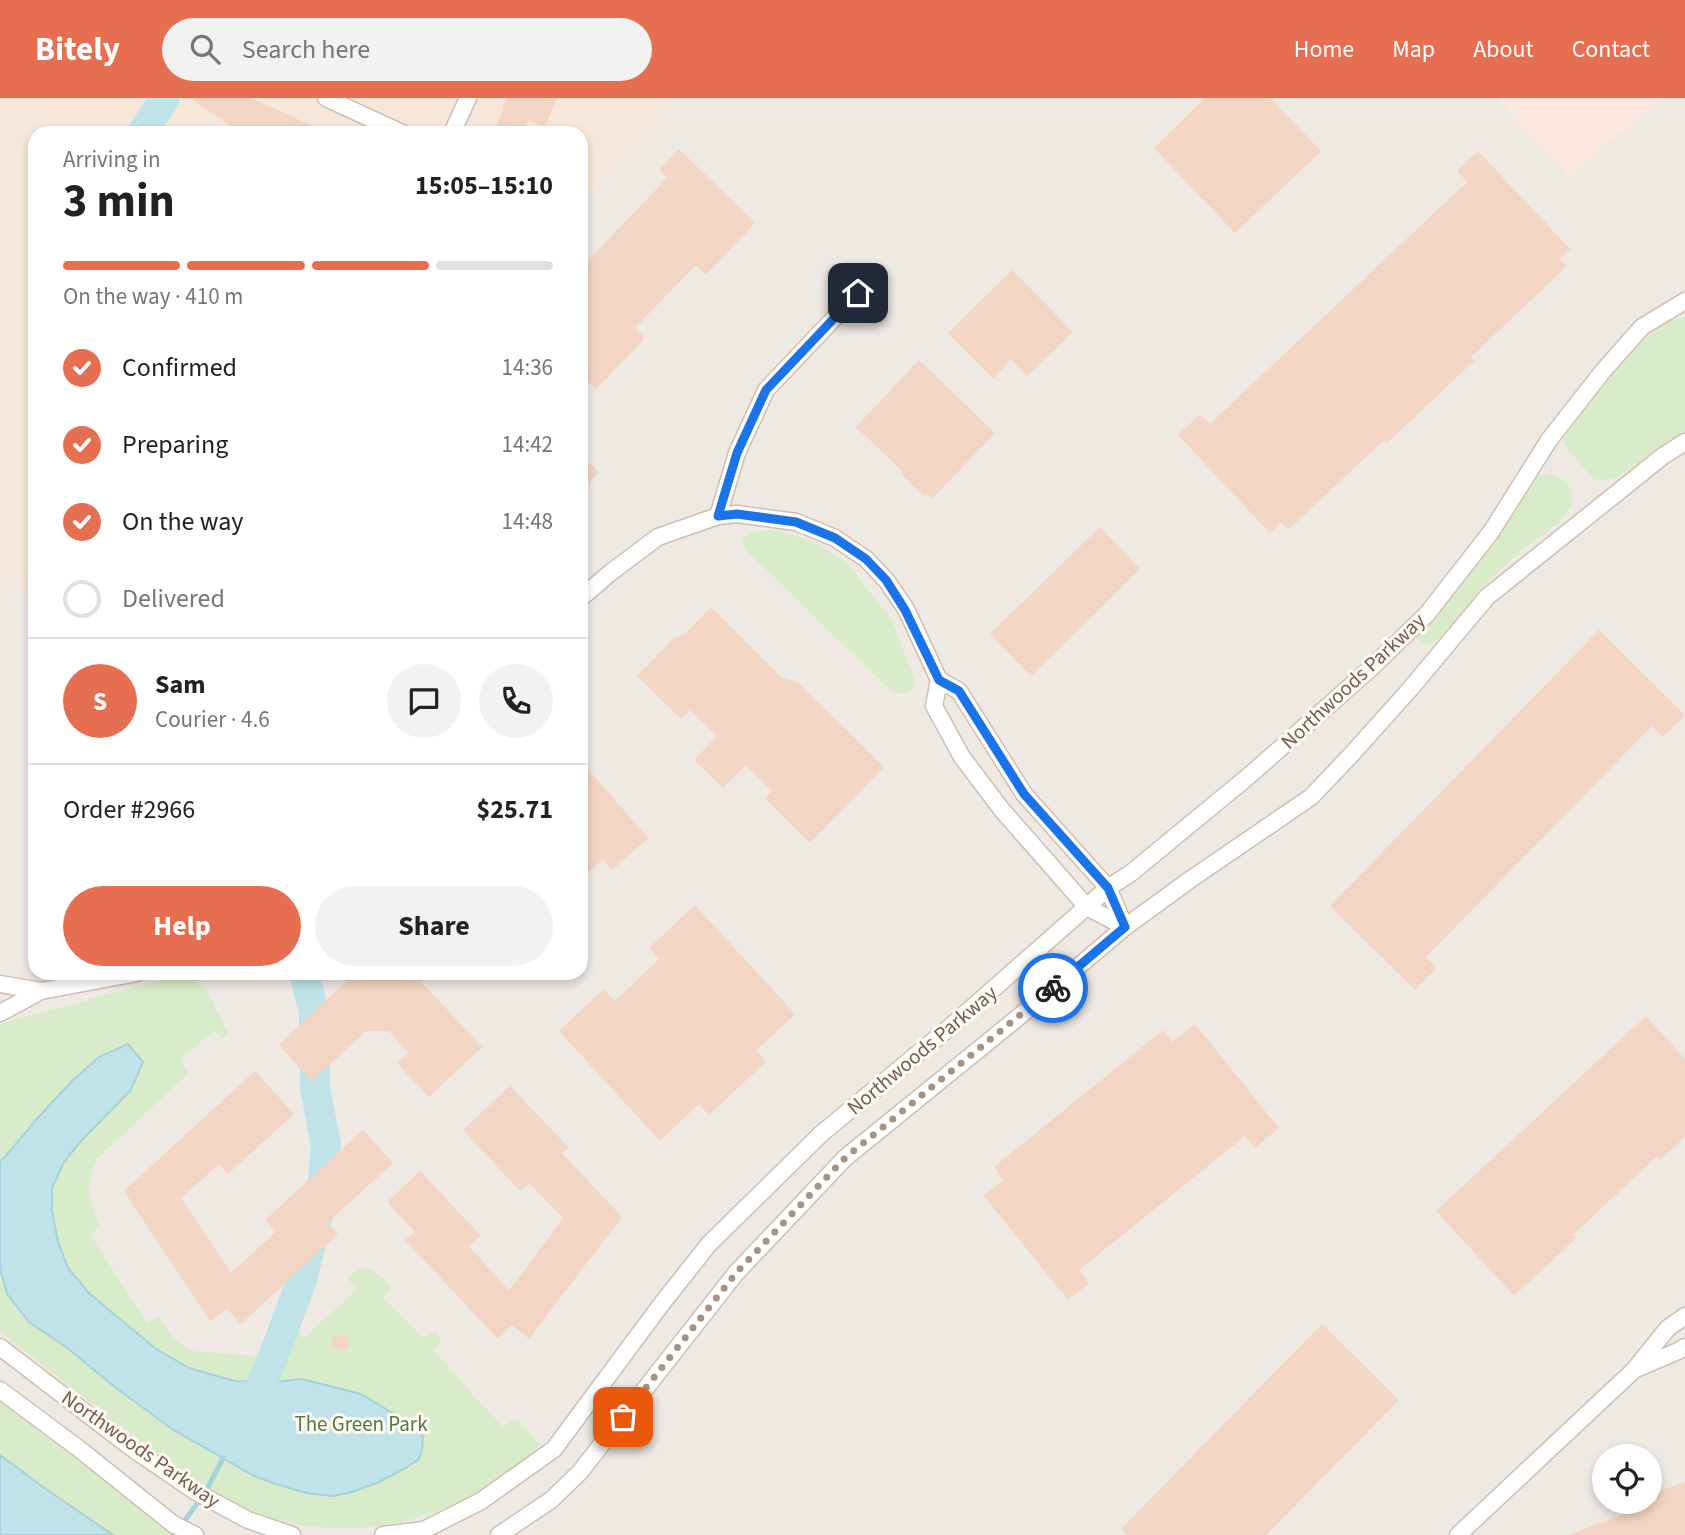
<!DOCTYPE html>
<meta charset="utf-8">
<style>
:root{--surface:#fff;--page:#f2f2f2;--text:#222;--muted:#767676;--line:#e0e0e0;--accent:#e76f51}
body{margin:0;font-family:"Source Sans 3",sans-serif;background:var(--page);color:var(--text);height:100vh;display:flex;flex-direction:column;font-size:26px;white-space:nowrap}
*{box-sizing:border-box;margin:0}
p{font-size:23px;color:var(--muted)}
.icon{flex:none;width:38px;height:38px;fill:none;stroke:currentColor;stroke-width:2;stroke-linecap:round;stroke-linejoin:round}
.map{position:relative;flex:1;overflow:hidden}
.sheet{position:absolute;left:28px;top:28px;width:560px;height:854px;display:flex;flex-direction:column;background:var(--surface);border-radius:21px;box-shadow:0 4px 10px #0003}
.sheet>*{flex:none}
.buttons{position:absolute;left:1592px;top:1346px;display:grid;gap:14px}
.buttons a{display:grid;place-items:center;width:70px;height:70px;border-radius:50%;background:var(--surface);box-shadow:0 4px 10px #0003;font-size:35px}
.pin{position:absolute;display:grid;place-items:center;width:60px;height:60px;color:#fff;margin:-30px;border-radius:14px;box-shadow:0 4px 10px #0006}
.courier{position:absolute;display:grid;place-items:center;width:70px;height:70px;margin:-35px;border:5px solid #1a73e8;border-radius:50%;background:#fff;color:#222;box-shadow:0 2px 9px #0007}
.overview em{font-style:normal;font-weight:700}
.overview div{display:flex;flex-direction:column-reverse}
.overview{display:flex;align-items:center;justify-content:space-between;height:119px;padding:0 35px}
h1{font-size:46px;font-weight:700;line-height:52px}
.bar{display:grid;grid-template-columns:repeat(4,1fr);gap:10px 7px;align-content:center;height:84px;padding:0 35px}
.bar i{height:9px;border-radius:5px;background:var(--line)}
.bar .active{background:var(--accent)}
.bar p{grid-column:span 4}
.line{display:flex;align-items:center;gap:18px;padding:0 35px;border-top:2px solid var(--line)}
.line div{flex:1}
.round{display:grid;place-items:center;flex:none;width:74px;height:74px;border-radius:37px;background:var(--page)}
ol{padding:0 35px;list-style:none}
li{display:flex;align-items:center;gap:21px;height:77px}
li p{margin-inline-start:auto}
li .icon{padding:7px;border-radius:50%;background:var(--accent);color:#fff;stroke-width:4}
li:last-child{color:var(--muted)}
li i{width:38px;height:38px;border:4px solid var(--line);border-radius:50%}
.action{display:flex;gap:14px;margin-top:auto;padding:14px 35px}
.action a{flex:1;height:80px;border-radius:42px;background:var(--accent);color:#fff;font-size:28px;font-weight:700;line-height:80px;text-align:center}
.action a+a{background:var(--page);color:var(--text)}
header{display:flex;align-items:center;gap:42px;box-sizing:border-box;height:98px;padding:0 35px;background:var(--accent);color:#fff}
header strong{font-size:33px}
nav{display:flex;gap:38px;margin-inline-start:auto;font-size:24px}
.search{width:490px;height:63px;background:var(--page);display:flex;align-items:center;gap:18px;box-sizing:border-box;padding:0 24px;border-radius:38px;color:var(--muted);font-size:26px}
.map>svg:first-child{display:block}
.residential{fill:#f5e8da}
.commercial{fill:#fde8e0}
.industrial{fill:#efe9e4;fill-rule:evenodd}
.green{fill:#d8ecc9}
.water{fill:#bfe3e8;stroke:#a5d3da;stroke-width:2}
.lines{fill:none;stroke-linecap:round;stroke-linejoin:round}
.stream{stroke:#a5d3da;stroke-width:5}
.river{stroke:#bfe3e8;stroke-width:30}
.building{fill:#f3d5c3}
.minor-casing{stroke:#d1beb0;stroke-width:19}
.minor{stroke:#fff;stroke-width:16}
.done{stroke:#a89285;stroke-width:7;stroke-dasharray:0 12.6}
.route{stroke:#1a73e8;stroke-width:9}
.labels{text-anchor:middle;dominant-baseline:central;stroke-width:6;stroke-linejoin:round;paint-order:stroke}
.street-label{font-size:21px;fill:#7a5c4d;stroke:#fffaf3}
.park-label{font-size:21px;fill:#537a41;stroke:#fffaf3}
</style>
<header>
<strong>Bitely</strong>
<div class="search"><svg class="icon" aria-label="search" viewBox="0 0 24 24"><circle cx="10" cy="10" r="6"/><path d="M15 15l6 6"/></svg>Search here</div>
<nav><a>Home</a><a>Map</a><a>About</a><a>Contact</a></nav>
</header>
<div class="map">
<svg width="1685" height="1437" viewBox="0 0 1685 1437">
<rect width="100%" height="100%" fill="#fdf6ec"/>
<path class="residential" d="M 0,0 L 678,0 L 581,104 L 581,35 L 35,35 L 35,502 L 0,474 Z"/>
<path class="commercial" d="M 1498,0 L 1659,0 L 1570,78 Z"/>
<path class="industrial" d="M 678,0 L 1498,0 L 1570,78 L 1659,0 L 1685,0 L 1685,1437 L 0,1437 L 0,474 L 35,502 L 35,875 L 581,875 L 581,104 ZM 1605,1358 L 1650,1358 L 1650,1404 L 1605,1404 Z"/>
<path class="green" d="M 1685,219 L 1685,334 L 1616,380 L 1602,383 L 1592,380 L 1564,346 L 1565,336 L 1569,325 L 1641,244 L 1672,222 Z
M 1546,376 C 1563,377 1577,390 1571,408 C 1565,424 1544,434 1531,445 C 1514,459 1495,476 1480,493 C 1464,512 1451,535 1429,547 L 1421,546 L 1416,540 L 1417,533 L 1533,381 Z
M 773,432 L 810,442 L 848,466 L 891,521 L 915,582 L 913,590 L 905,596 L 892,594 L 747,453 L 741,443 L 748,434 Z
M 169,880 L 194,881 L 206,892 L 228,934 L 222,942 L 214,932 L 180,962 L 187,974 L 184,979 L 97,1061 C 84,1092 89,1099 100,1129 L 90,1136 L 147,1225 L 159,1219 L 174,1241 L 192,1253 L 257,1258 L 270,1252 L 293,1232 L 297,1232 L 303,1240 L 357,1192 L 348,1181 L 349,1177 C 369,1163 377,1174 391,1189 L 383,1200 L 423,1240 L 435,1233 L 441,1240 L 440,1244 L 433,1252 L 503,1329 L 513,1321 L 517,1321 L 540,1347 C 507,1381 469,1404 423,1418 C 365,1436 298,1435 241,1409 C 198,1388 160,1358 122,1329 C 81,1297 41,1266 0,1234 L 0,926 Z
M 0,1292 L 195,1437 L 0,1437 Z"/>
<path class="water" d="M 128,946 L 143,964 L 131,992 L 81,1043 L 64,1064 L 52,1090 L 52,1113 L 58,1144 L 68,1170 L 89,1195 L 115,1217 L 155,1250 L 189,1270 L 235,1283 L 275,1284 L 302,1281 L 361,1296 L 417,1330 L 423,1339 L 422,1352 L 419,1361 L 404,1371 L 379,1384 L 349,1395 L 332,1398 L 306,1395 L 276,1386 L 254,1378 L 172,1331 L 116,1290 L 66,1249 L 29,1224 L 7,1196 L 0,1170 L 0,1063 L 5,1059 L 35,1023 L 72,983 L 99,959 Z
M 0,1357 L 43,1389 L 113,1437 L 0,1437 Z"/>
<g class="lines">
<path class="stream" d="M 174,1437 L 205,1395 L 223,1360"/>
<path class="river" d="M 142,35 L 165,0
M 262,1284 L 270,1267 L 302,1182 L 321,1105 L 326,1047 L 315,990 L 314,914 L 304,875"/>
</g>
<path class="building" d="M 190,0 L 251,0 L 328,35 L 241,35 Z
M 507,0 L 557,0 L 545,29 L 529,22 L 522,35 L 493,35 L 504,11 L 502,10 Z
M 1205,0 L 1270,0 L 1321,53 L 1235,135 L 1154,50 Z
M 679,51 L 755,125 L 706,177 L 696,167 L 635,230 L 645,240 L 596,291 L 581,276 L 581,170 L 667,80 L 659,72 Z
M 1478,53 L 1570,151 L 1560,161 L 1567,168 L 1471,259 L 1474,263 L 1387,345 L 1384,342 L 1288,432 L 1281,424 L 1270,435 L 1178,337 L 1200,316 L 1210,326 L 1467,84 L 1457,73 Z
M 1012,172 L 1073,234 L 1027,278 L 1011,262 L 993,280 L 948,235 Z
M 919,262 L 995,335 L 932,401 L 926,396 L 924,398 L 901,376 L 903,374 L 856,329 Z
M 581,357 L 599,374 L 581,393 Z
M 1100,429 L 1140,471 L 1031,578 L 990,536 Z
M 711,509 L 782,580 L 796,583 L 884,669 L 810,745 L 765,700 L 772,693 L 746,667 L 723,690 L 694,662 L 717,638 L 690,612 L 681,621 L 637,578 L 675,539 L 685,536 Z
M 1599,532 L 1685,617 L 1663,639 L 1652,628 L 1426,859 L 1437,870 L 1415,892 L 1330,808 Z
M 581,663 L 648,740 L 612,772 L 603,761 L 581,781 Z
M 695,807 L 795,916 L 756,953 L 766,964 L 709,1017 L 699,1006 L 660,1043 L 559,933 L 604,891 L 615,903 L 659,861 L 649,850 Z
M 355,875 L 413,875 L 482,949 L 429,999 L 397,965 L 408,955 L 389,933 L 366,933 L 312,983 L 279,947 Z
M 1646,918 L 1685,961 L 1685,1039 L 1660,1062 L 1657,1058 L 1573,1137 L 1576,1140 L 1514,1198 L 1436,1113 Z
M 1195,926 L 1279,1030 L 1255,1050 L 1245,1038 L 1079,1172 L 1089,1185 L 1068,1202 L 984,1098 L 1003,1082 L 994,1069 L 1163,932 L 1172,944 Z
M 255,973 L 294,1016 L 228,1076 L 219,1066 L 181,1100 L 231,1175 L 276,1134 L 265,1122 L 363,1032 L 393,1065 L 328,1124 L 338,1136 L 241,1226 L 227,1211 L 210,1223 L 124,1093 Z
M 510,988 L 568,1049 L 562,1055 L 622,1119 L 529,1241 L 512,1227 L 498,1241 L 405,1142 L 415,1134 L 387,1104 L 420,1073 L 480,1137 L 469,1148 L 509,1193 L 563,1120 L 529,1085 L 520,1093 L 463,1032 Z
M 1322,1226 L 1399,1302 L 1266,1437 L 1127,1437 L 1121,1431 Z
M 332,1237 L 349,1239 L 347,1252 L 331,1250 Z
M 1685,1384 L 1685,1437 L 1572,1437 L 1571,1436 L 1658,1403 L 1654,1395 Z"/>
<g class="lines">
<g class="minor-casing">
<path id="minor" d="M 326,0 L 402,35
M 452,35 L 468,0
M 718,418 L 737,355 L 766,292 L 877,175
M 581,500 L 610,475 L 658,439 L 718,418 L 737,416 L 796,424 L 835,440 L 866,461 L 886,482 L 906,511 L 939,582 L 959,593 L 1024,696 L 1108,790 L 1125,829
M 939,582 L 934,608 L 962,659 L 1002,712 L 1087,809 L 1125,829
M 0,886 L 41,893
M 0,915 L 41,893 L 137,875
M 0,1249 L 133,1351 L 196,1394 L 248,1422 L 292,1437
M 1636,1271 L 1678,1253 L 1685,1249
M 0,1292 L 78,1350 L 173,1426 L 195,1437
M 383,1437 L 424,1432 L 481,1403 L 554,1351 L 660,1208 L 709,1146 L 821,1036 L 950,929 L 1108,790 L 1131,775 L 1250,677 L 1371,570 L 1427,516 L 1491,434 L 1549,342 L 1603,273 L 1642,229 L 1685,203
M 499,1437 L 551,1402 L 580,1374 L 736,1175 L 845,1060 L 1015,922 L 1125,829 L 1191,781 L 1311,699 L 1351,657 L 1411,590 L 1487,499 L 1663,358 L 1685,344
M 1458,1437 L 1634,1272 L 1668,1230 L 1685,1218"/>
</g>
<use href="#minor" class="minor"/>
</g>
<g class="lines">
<path class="done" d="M 623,1319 L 736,1175 L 845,1060 L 1053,890"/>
<path class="route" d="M 858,195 L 766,292 L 737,355 L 718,418 L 737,416 L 796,424 L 835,440 L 866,461 L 886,482 L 905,512 L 939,582 L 959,593 L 1024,696 L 1108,790 L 1125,829 L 1053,890"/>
</g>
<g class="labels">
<g class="street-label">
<text transform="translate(1353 583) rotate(-43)">Northwoods Parkway</text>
<text transform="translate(922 952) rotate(-40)">Northwoods Parkway</text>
<text transform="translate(141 1351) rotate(35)">Northwoods Parkway</text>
</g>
<g class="park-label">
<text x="361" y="1326">The Green Park</text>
</g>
</g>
</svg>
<div class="buttons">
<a><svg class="icon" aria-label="locate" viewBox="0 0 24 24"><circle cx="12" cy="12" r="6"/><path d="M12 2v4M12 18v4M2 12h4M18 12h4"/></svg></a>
</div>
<div class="pin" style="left:623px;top:1319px;background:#ea580c"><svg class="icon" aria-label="bag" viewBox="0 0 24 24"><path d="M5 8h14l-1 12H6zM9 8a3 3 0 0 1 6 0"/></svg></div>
<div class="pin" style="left:858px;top:195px;background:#1f2937"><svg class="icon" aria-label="home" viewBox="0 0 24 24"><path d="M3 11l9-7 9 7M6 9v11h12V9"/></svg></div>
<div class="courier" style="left:1053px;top:890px"><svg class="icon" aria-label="bike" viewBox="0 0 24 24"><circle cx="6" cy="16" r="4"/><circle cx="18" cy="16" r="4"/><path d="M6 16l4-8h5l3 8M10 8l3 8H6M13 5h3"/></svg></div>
<section class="sheet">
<div class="overview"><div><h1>3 min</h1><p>Arriving in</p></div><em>15:05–15:10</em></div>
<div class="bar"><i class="active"></i><i class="active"></i><i class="active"></i><i></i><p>On the way · 410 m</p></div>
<ol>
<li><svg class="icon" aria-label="check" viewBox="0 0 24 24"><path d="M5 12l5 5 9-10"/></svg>Confirmed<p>14:36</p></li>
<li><svg class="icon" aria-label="check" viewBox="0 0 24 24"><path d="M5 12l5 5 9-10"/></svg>Preparing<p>14:42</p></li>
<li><svg class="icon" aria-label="check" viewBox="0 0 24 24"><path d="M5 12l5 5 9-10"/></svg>On the way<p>14:48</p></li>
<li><i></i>Delivered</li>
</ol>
<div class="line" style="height:126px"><b class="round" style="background:var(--accent);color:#fff">S</b><div><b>Sam</b><p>Courier · 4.6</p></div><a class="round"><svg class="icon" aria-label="chat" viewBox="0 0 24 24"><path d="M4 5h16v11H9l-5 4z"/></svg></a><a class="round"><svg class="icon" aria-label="phone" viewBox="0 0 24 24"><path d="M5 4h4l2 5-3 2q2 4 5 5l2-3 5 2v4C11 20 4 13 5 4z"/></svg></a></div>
<div class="line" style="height:91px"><div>Order #2966</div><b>$25.71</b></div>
<div class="action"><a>Help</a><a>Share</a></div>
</section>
</div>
